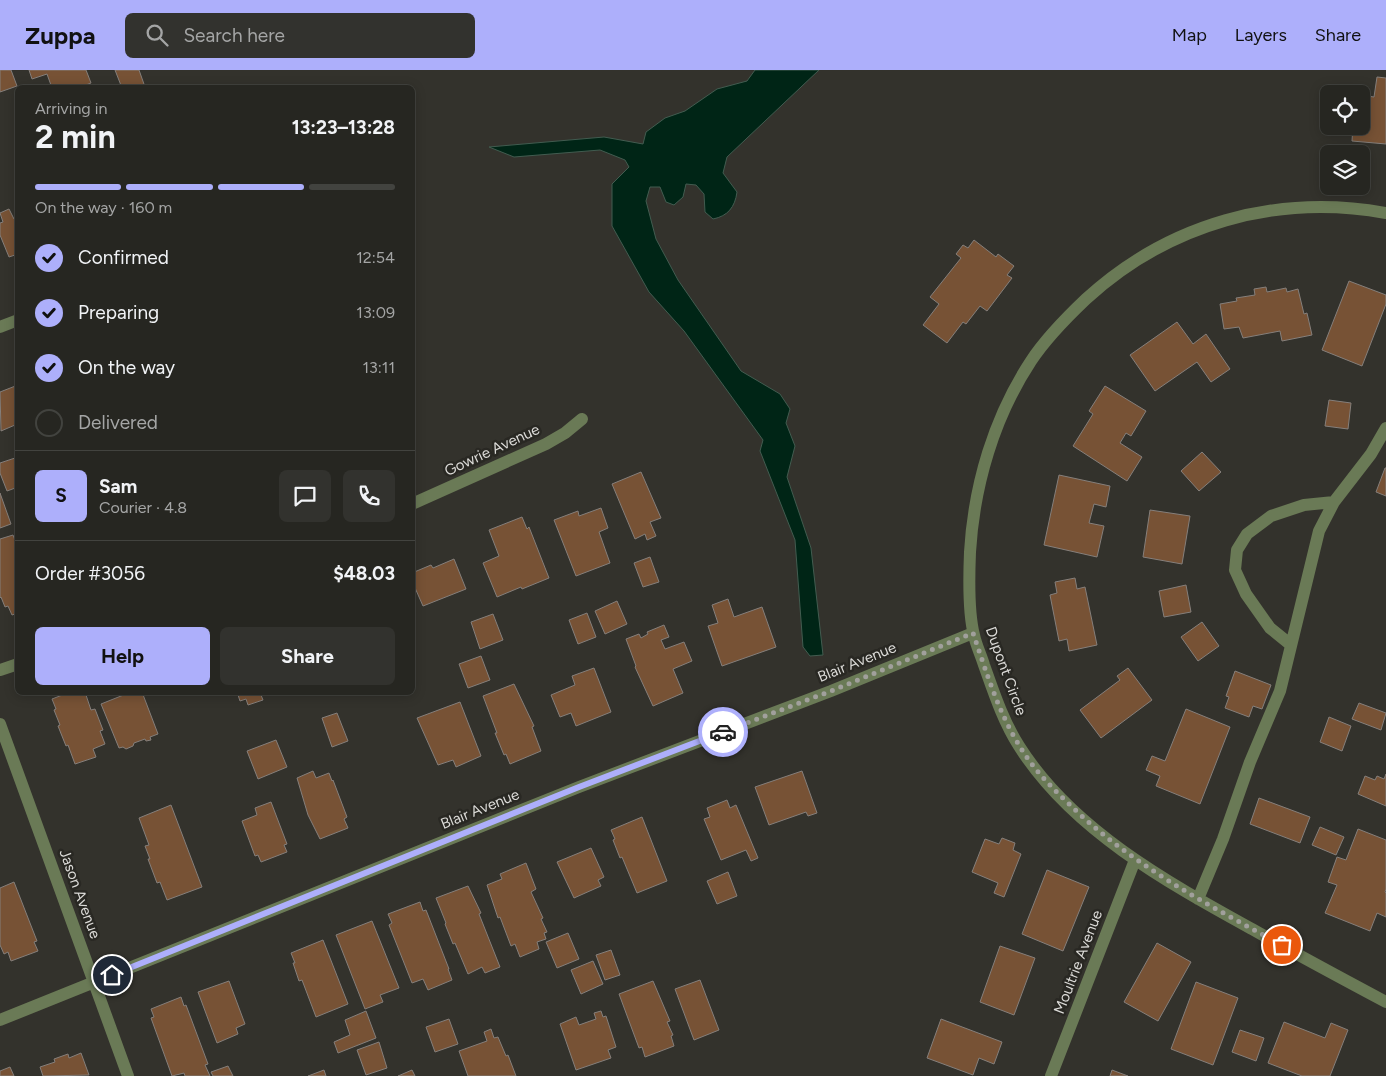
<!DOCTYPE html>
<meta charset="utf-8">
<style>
:root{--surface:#262621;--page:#32322e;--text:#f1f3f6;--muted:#a4a5a5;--line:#42433f;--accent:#adaffb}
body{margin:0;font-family:Figtree,sans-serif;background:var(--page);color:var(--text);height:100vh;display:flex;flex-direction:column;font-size:19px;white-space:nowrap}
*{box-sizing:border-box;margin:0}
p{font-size:16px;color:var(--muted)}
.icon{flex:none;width:28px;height:28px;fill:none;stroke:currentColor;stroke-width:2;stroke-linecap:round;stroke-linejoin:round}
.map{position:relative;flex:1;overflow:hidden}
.drawer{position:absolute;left:15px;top:15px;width:400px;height:610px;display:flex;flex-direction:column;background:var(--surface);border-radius:8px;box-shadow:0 2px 12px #0003,0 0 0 1px var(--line)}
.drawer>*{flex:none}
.fabs{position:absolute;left:1320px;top:15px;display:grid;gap:10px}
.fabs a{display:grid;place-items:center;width:50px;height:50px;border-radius:8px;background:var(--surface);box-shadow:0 2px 12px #0003,0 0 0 1px var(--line);font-size:25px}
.pin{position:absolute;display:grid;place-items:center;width:42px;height:42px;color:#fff;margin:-21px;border:2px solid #fff;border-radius:50%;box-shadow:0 1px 5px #0007}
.courier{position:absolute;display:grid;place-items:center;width:50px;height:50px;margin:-25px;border:4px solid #adaffb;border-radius:50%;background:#fff;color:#222;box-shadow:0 1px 6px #0007}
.overview em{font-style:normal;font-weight:700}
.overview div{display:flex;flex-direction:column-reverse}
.overview{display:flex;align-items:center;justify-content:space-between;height:85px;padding:0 20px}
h1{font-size:32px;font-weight:700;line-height:38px}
.bar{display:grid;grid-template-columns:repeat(4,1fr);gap:8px 5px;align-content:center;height:60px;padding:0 20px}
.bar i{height:6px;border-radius:4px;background:var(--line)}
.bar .current{background:var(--accent)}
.bar p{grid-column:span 4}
.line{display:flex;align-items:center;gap:12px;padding:0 20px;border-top:1px solid var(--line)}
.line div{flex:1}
.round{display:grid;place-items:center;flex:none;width:52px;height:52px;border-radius:8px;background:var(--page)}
ol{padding:0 20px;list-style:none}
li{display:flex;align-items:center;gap:15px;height:55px}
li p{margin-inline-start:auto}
li .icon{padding:5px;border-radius:50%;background:var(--accent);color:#111;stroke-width:4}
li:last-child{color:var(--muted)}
li i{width:28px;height:28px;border:2px solid var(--line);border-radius:50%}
.button{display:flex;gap:10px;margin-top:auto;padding:10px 20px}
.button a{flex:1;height:58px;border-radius:8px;background:var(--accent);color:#111;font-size:20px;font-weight:700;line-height:58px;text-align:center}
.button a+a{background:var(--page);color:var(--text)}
header{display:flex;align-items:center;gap:30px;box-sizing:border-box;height:70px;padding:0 25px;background:var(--accent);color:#111}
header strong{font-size:24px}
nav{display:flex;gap:28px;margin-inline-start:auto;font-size:18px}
.search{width:350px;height:45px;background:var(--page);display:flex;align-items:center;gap:12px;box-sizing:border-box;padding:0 18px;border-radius:8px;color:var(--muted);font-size:19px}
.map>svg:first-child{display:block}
.water{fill:#002516;stroke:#425c50}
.building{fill:#775235;stroke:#857f7b}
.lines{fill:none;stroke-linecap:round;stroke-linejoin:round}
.minor{stroke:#6a7a56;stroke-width:12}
.done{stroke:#a1a09c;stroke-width:5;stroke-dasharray:0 9}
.route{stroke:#adaffb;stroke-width:6}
.labels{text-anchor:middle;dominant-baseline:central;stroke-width:5;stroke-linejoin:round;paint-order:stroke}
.street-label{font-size:15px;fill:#dcdbd8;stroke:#292823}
</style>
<header>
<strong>Zuppa</strong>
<div class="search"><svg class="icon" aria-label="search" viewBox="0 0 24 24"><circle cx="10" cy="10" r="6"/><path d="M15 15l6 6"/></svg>Search here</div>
<nav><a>Map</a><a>Layers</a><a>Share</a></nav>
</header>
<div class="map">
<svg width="1386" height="1006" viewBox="0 0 1386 1006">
<rect width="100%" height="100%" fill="#33322c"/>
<path class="water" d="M 755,0 L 819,0 L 727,87 L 723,103 L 737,122 C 735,137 728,146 713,149 L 705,142 L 704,124 L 696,115 L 686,114 L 683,127 L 674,135 L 666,132 L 660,117 L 650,117 L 646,131 L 656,169 L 678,210 L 741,301 L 780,324 L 790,339 L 786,353 L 795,376 L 787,407 L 811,478 L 823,585 L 810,586 L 803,577 L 795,470 L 760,381 L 763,370 L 684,261 L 649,222 L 612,156 L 612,114 L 629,97 L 625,90 L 600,80 L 514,87 L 489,77 L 604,67 L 643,74 L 646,62 L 665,48 L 685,41 L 717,19 L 747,11 Z"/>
<path class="building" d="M 0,0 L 11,0 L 17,16 L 0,22 Z
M 29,0 L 86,0 L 91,13 L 78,18 L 52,18 L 47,4 L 32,9 Z
M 115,0 L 139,0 L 145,17 L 122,18 Z
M 1377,7 L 1386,8 L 1386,74 L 1352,71 L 1353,56 L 1361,56 L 1361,25 L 1374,27 Z
M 9,139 L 14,149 L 18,148 L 18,184 L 9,187 L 0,165 L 0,153 L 3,152 L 0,143 Z
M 974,170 L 996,187 L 998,184 L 1014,196 L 1007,205 L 1012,208 L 987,241 L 980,236 L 966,254 L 963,252 L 947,273 L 923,255 L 939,234 L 930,227 L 961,188 L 956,184 L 963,175 L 968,178 Z
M 1349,211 L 1386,225 L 1386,234 L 1362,296 L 1322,280 Z
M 1266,217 L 1267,222 L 1286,218 L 1287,222 L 1298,219 L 1304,244 L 1307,243 L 1312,265 L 1282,271 L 1280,261 L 1243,268 L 1239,257 L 1224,259 L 1220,234 L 1237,231 L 1236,228 L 1255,225 L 1254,219 Z
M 1177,252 L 1193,274 L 1206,264 L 1230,299 L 1211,312 L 1197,292 L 1155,321 L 1130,285 Z
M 18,315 L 18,361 L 15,355 L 1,361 L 0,322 Z
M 1105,316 L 1146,341 L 1131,366 L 1126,363 L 1120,373 L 1142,387 L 1127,411 L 1073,376 L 1093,344 L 1089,341 Z
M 1329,330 L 1351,333 L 1348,359 L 1325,356 Z
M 1202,382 L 1221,402 L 1199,421 L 1181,401 Z
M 18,387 L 18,417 L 7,421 L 0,403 L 0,393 Z
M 1385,398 L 1386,398 L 1386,426 L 1376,422 Z
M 641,402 L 661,448 L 650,452 L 656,466 L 647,470 L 645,464 L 635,469 L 612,414 Z
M 1059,405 L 1110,416 L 1106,437 L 1094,434 L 1089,453 L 1104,456 L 1097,487 L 1044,475 Z
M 0,423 L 11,454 L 0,458 Z
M 601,438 L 608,458 L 599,462 L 610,493 L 576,506 L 554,450 L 578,441 L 579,446 Z
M 1150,440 L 1190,446 L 1182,494 L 1143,487 Z
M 522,447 L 527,459 L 529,457 L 549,508 L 522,519 L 521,517 L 497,527 L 483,493 L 499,486 L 489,460 Z
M 13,465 L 18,478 L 18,543 L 12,545 L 8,536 L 5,537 L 1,527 L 0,528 L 0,469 Z
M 650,487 L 659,512 L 643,517 L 634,493 Z
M 454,489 L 466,519 L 423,536 L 412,511 L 412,503 L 431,495 L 433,498 Z
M 1075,508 L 1077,519 L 1085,517 L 1097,575 L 1069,581 L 1067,569 L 1059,571 L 1050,525 L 1057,523 L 1055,512 Z
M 1186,515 L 1191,542 L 1164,547 L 1159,521 Z
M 728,529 L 734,547 L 762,537 L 776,577 L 722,596 L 708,556 L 718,553 L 712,535 Z
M 617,531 L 627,554 L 605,564 L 595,541 Z
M 587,543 L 596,567 L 578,574 L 569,550 Z
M 493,544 L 503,570 L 480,579 L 471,552 Z
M 1202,552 L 1219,576 L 1198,591 L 1181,567 Z
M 664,555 L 669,567 L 661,570 L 665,579 L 684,572 L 692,591 L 673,599 L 683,623 L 653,636 L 635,597 L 636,596 L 626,569 L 639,564 L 641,568 L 648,564 L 647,562 Z
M 481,586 L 490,610 L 468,618 L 459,594 Z
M 594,598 L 611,642 L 576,656 L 571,643 L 560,647 L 551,625 L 575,615 L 572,606 Z
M 1128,598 L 1152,630 L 1101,668 L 1080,640 L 1120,610 L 1117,606 Z
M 1235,601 L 1271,615 L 1262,639 L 1253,636 L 1249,647 L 1225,638 L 1229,627 L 1226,626 Z
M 514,614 L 534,656 L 532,657 L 541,681 L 510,694 L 506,684 L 504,685 L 495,663 L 497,663 L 483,626 Z
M 70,622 L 85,622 L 91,640 L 95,639 L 103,660 L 100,661 L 105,674 L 93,679 L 96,687 L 75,694 L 68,675 L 66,676 L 58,656 L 60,655 L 54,640 L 56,639 L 52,629 Z
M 131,622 L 142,622 L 158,664 L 150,667 L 151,670 L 146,671 L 145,669 L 134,673 L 133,676 L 126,679 L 123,677 L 119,678 L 101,634 Z
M 237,622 L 267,622 L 261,625 L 263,630 L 248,635 L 246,629 L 240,631 Z
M 460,632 L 481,686 L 456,697 L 453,690 L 438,695 L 417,648 Z
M 1359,633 L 1386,643 L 1381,660 L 1352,649 Z
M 1186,639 L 1230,657 L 1200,734 L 1156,716 L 1160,706 L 1146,700 L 1152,686 L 1165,691 Z
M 337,643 L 348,671 L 332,677 L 322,648 Z
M 1329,647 L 1351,656 L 1342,681 L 1320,672 Z
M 276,670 L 287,697 L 258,709 L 247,681 Z
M 313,701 L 316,708 L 329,703 L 332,711 L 333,710 L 347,747 L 344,749 L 348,758 L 320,769 L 308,745 L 297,708 Z
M 802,701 L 817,743 L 808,746 L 806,742 L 769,755 L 755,717 Z
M 1386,704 L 1386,736 L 1358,724 L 1365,706 L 1375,710 L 1377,706 L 1384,709 Z
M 1259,728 L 1310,747 L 1300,773 L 1250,754 Z
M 727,730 L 730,738 L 736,735 L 758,788 L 751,791 L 746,780 L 721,790 L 704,749 L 710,747 L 707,738 Z
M 271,732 L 287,774 L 284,775 L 287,782 L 261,792 L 258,785 L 255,786 L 242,751 L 257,745 L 255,738 Z
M 171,735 L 202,817 L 167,830 L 160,812 L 157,813 L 148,789 L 150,789 L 145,776 L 149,775 L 139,748 Z
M 642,747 L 667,811 L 637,823 L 622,787 L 620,788 L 613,770 L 615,769 L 611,760 Z
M 1320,757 L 1344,767 L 1336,785 L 1312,775 Z
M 1358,759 L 1386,770 L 1386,819 L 1385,822 L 1386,823 L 1386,847 L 1377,843 L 1370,861 L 1325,843 L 1337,815 L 1328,812 L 1337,787 L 1346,790 Z
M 1002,768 L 1015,773 L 1013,780 L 1021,784 L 1004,827 L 994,823 L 998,813 L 972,802 L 985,769 L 999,774 Z
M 591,778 L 604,807 L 598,810 L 601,816 L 574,828 L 557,792 Z
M 526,793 L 536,819 L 531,822 L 543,848 L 541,849 L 547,862 L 544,863 L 546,869 L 537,872 L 539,879 L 520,887 L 515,874 L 511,876 L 500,847 L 498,848 L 487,815 L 502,809 L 500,804 Z
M 1047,800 L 1089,817 L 1063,881 L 1022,864 Z
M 728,802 L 737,826 L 717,834 L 707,811 Z
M 14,812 L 37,871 L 34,872 L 38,881 L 11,891 L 8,882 L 4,884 L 0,875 L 0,818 Z
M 468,816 L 481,843 L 479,844 L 500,897 L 485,903 L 482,897 L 468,904 L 455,873 L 453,874 L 445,854 L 446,853 L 436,828 Z
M 420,832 L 423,841 L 426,840 L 449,899 L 448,899 L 452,910 L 428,920 L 423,909 L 412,913 L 389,855 L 392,853 L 388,844 Z
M 372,851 L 399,918 L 380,925 L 383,932 L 365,939 L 336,865 Z
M 568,863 L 579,889 L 557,898 L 546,872 Z
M 323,870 L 348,934 L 316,947 L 302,910 L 299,911 L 293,893 L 295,893 L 291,883 Z
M 1157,873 L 1191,892 L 1158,951 L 1124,932 Z
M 1000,876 L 1035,888 L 1014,945 L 980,932 Z
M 611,880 L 620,905 L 605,910 L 596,885 Z
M 593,891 L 603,914 L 581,924 L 571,900 Z
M 700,910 L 719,960 L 694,970 L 675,919 Z
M 229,911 L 245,954 L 236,958 L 238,964 L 217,973 L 198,922 Z
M 653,911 L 670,951 L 667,952 L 673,965 L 671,966 L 674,976 L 645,987 L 642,977 L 639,978 L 619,924 Z
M 1196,912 L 1238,928 L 1213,995 L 1171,979 Z
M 181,927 L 184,936 L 186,935 L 208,994 L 205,995 L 210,1006 L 185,1006 L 184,1003 L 172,1006 L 151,948 L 154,947 L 151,939 Z
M 366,941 L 376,968 L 338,983 L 334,972 L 350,965 L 345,950 Z
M 601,941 L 603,947 L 606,946 L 616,977 L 608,980 L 611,988 L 576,1000 L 560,954 L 576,947 L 579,955 L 596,949 L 594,943 Z
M 449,949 L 458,974 L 435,982 L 426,957 Z
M 941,949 L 1002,972 L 994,994 L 979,988 L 973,1005 L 927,988 Z
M 1284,952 L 1325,968 L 1331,953 L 1348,960 L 1330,1006 L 1302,1006 L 1268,993 Z
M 491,959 L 494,968 L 498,967 L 506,986 L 508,985 L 516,1006 L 468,1006 L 459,981 L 487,971 L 484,962 Z
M 1240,960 L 1264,968 L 1256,991 L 1232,982 Z
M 379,972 L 387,998 L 366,1005 L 357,980 Z
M 81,983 L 89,1005 L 43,1006 L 40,997 L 55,992 L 54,989 L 68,984 L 69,988 Z
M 228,996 L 233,1006 L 213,1006 L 211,1002 Z
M 10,997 L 14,1006 L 0,1006 L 0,1001 Z
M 324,1000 L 326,1006 L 308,1006 Z
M 412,1000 L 415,1006 L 398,1006 Z
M 1112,1000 L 1128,1006 L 1110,1006 Z"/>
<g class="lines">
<path class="minor" d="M 1386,143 C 1276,123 1168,154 1086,229 C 1066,248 1046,268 1031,291 C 994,347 974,415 970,482 C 969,506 968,542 974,565 C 976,575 981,585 984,595 C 994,623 1003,651 1019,676 C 1072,760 1167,812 1252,859 C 1296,884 1341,908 1386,932
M 0,257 L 18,250
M 412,434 L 546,374 L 565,363 L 582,349
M 1291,575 L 1270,558 L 1246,524 L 1235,500 L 1237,480 L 1247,464 L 1271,446 L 1304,435 L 1334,432
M 0,600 L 18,594
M 0,654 L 128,1006
M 1198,829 L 1223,769 L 1250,692 L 1280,621 L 1319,461 L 1334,432 L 1371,384 L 1386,358
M 0,950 L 579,717 L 831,621 L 973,563
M 1051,1006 L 1135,790"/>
</g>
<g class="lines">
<path class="done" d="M 723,662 L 831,621 L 973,563 C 986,601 998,641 1019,675 C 1032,697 1049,715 1068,733 C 1130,794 1206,834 1282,875"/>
<path class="route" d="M 112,905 L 579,717 L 723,662"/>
</g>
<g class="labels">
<g class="street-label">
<text transform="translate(492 380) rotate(-25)">Gowrie Avenue</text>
<text transform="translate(857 592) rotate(-22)">Blair Avenue</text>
<text transform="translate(1006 601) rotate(70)">Dupont Circle</text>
<text transform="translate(480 739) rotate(-22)">Blair Avenue</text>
<text transform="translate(80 824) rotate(70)">Jason Avenue</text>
<text transform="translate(1078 892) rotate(-69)">Moultrie Avenue</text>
</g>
</g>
</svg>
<div class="fabs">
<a><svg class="icon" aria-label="locate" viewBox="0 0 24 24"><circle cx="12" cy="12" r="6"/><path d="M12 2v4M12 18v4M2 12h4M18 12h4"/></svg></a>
<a><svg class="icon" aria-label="layers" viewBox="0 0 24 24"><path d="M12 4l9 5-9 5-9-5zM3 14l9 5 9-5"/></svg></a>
</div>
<div class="pin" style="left:1282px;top:875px;background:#ea580c"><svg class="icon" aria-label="bag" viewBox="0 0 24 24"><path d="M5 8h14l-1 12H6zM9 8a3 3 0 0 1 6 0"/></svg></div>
<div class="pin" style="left:112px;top:905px;background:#1f2937"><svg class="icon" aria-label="home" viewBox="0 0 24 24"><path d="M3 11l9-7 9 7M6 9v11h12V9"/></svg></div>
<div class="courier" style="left:723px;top:662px"><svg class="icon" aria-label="car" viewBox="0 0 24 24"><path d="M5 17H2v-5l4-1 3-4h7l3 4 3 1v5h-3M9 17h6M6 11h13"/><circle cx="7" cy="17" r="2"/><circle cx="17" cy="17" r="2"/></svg></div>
<section class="drawer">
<div class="overview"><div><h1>2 min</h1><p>Arriving in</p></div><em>13:23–13:28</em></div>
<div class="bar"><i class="current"></i><i class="current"></i><i class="current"></i><i></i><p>On the way · 160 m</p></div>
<ol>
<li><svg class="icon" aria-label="check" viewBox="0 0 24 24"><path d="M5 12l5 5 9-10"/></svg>Confirmed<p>12:54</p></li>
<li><svg class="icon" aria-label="check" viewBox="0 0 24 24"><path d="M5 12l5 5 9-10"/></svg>Preparing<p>13:09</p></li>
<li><svg class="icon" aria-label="check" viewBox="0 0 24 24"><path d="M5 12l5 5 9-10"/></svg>On the way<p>13:11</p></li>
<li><i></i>Delivered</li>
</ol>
<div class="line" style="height:90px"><b class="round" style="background:var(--accent);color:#111">S</b><div><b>Sam</b><p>Courier · 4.8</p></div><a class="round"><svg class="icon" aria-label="chat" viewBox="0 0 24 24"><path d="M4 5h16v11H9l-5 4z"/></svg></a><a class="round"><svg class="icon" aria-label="phone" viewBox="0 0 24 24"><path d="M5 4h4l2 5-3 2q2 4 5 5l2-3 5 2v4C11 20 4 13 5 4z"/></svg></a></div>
<div class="line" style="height:65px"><div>Order #3056</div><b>$48.03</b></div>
<div class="button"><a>Help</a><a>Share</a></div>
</section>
</div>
